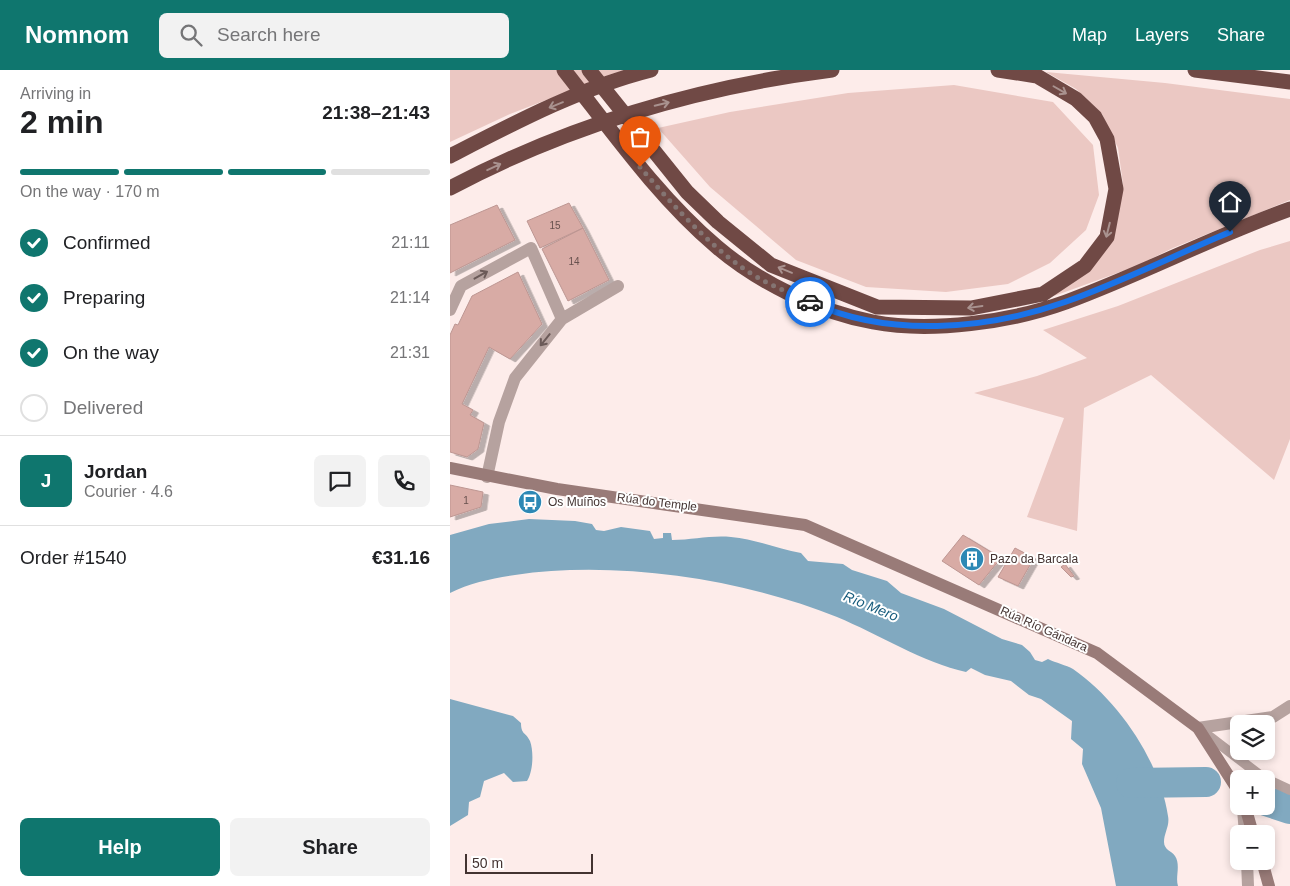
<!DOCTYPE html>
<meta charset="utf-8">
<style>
:root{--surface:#fff;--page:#f2f2f2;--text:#202124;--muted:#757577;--line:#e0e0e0;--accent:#0f766e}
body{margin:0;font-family:Helvetica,sans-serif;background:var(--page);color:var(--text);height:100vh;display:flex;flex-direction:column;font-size:19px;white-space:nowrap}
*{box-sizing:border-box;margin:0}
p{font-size:16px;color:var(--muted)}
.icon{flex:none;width:28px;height:28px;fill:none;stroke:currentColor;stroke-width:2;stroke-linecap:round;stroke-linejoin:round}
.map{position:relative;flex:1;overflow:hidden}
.panel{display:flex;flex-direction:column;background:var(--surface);width:450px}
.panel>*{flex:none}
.controls{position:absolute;left:780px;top:645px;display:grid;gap:10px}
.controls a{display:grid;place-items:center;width:45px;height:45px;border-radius:8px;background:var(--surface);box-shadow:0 2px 8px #0003;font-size:25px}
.scale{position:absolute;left:15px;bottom:12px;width:128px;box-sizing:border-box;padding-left:5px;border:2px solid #433331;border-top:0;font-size:14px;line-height:18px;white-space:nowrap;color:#433331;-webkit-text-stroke:4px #fff;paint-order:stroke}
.pin{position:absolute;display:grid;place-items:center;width:42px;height:42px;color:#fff;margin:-51px -21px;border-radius:50% 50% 50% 0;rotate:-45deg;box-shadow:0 0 5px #0007}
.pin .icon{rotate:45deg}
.courier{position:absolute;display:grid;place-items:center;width:50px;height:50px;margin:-25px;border:4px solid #1a73e8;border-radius:50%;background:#fff;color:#222;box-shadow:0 1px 6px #0007}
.headline em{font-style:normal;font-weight:800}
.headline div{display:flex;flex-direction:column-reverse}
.headline{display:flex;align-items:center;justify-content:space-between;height:85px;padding:0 20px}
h1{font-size:32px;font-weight:800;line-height:38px}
.bar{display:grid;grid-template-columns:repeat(4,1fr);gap:8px 5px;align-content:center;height:60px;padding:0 20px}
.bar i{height:6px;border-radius:4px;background:var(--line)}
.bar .selected{background:var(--accent)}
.bar p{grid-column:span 4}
.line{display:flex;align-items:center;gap:12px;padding:0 20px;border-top:1px solid var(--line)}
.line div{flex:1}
.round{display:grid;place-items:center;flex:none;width:52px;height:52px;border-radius:8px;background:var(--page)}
ol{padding:0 20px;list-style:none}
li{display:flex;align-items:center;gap:15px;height:55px}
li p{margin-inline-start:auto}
li .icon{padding:5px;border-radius:50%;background:var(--accent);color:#fff;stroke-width:4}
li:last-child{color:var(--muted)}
li i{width:28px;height:28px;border:2px solid var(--line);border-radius:50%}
.primary-button{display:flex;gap:10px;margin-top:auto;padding:10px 20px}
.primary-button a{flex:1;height:58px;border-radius:8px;background:var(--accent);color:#fff;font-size:20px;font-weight:800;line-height:58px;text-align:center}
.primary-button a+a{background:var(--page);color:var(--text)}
header{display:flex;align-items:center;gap:30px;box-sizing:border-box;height:70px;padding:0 25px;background:var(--accent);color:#fff}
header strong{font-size:24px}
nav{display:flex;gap:28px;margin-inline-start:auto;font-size:18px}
.search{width:350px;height:45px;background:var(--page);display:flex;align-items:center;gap:12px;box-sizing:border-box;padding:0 18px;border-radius:8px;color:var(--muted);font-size:19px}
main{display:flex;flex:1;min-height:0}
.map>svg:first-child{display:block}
.green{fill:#ebc8c3}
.water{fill:#81a9c0}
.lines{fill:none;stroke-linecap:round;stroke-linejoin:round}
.river{stroke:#81a9c0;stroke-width:30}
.building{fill:#d8aba5;stroke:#bd9692;filter:url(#shadow)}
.service{stroke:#b6a29f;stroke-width:10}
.minor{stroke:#b6a29f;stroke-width:12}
.secondary{stroke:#997b78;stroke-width:12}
.motorway{stroke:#704945;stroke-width:15}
.oneway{stroke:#a9928f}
.oneway2{stroke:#6b5a58}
.done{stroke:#847472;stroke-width:5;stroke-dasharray:0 9}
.route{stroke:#1a73e8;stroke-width:6}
.labels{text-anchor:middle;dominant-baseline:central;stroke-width:4;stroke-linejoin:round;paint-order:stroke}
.number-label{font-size:10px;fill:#68514e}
.poi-label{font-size:12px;fill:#433331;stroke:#fff;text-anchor:start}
.street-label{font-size:12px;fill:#433331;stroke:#fff}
.water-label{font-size:14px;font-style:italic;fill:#165b7c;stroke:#fff}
</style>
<header>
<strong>Nomnom</strong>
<div class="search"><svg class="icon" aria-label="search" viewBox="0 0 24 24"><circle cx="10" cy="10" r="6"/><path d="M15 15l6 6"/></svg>Search here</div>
<nav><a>Map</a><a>Layers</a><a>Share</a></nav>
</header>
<main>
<section class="panel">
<div class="headline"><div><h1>2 min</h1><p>Arriving in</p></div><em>21:38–21:43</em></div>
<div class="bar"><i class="selected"></i><i class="selected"></i><i class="selected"></i><i></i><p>On the way · 170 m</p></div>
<ol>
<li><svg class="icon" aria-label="check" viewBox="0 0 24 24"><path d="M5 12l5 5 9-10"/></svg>Confirmed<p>21:11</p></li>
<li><svg class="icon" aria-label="check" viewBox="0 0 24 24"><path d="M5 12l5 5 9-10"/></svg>Preparing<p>21:14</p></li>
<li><svg class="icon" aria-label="check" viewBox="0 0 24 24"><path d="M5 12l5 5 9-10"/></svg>On the way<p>21:31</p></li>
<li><i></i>Delivered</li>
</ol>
<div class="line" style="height:90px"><b class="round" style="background:var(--accent);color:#fff">J</b><div><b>Jordan</b><p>Courier · 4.6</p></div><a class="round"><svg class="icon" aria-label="chat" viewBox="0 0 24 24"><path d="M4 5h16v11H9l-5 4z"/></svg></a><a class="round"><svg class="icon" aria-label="phone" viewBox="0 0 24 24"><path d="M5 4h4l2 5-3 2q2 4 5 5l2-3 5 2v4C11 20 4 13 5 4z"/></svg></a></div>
<div class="line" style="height:65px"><div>Order #1540</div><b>€31.16</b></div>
<div class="primary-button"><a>Help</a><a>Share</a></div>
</section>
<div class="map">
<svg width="840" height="816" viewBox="0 0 840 816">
<defs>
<filter id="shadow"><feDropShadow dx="5.5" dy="3" stdDeviation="0" flood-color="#0004"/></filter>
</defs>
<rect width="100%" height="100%" fill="#fdecea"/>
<path class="green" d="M 0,0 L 174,0 L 60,44 L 0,72 Z
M 596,2 L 715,13 L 840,29 L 840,130 L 723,178 L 684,197 L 604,226 L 667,153 L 673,114 L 668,78 L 652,44 L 626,19 Z
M 504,15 L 603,32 L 643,75 L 649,125 L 636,160 L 600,193 L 558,214 L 496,222 L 416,217 L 346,190 L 260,117 L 208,58 L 280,42 L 398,23 Z
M 840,171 L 840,369 L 824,410 L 701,305 L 634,338 L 627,461 L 577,447 L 614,348 L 524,323 L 587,306 L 637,288 L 593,260 L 668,236 L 810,180 Z"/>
<path class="water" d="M 79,449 L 125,451 L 142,454 L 146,460 L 154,461 L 171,457 L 200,461 L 204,469 L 213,468 L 213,463 L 221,463 L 222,470 C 243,470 261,465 281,467 C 305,469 328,479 351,483 L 358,491 L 393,494 L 402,500 L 437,511 L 451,523 L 494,539 L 552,569 L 572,575 L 580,582 L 585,590 L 592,592 L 598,589 C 606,593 616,595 623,599 C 668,630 710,691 718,746 C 720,756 714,763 714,772 C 714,780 722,781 725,786 C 731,795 725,807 728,816 L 666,816 L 651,738 L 632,694 L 633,679 L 621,669 L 622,651 L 591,629 L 579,625 L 561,611 L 535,605 L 521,598 L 516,602 C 474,593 428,564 387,547 C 293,509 166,490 65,505 C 43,508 20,513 0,523 L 0,465 L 39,454 Z
M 0,629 L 63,646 L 71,653 C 71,665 76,662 80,671 C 84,682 83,702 77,711 L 63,712 L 54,703 L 34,711 L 30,727 L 19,732 L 18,745 L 0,756 Z"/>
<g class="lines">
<path class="river" d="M 681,713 L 756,712
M 816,731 L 840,739"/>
</g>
<path class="building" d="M 119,133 L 133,158 L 90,178 L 77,151 Z
M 47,135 L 65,170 L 0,203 L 0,155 Z
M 133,158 L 159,210 L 118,231 L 92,179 Z
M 68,202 L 92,254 L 60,289 L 39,277 L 12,334 L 23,340 L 20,345 L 34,353 L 28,379 L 17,387 L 0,382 L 0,265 L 5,254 L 8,255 L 22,226 Z
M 0,415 L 33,422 L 31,437 L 0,447 Z
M 513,465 L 551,488 L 529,515 L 492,491 Z
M 565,478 L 584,488 L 568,516 L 548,507 Z
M 615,494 L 624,506 L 621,507 L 611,497 Z"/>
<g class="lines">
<path class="service" d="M 751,660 L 815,709
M 816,709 L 840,720"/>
<path class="minor" d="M 0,240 L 11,216 L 81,178 L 112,249 L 65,308 L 49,352 L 37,407
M 112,249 L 168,216
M 748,658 L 823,647 L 840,636
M 793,739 L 795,764
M 797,791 L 798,816"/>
<path class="secondary" d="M 0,398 L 107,419 L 355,455 L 647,583 L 748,658 L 789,722
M 795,736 L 803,764
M 812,791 L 819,816"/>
<path class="motorway" d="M 114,0 C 162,61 208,127 267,177 C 308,212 369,242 423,252 C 481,263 561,252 616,232 C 692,204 764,166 840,139
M 139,0 L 237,122 L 268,152 L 321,195 L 427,237 L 521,238 L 593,224 L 635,196 L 657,167 L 666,119 L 657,69 L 645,47 L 626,29 L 587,6 L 548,0
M 745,0 L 840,12
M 0,86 C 64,53 130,18 201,0
M 0,118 C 119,55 249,17 382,0"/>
</g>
<defs><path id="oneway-shaft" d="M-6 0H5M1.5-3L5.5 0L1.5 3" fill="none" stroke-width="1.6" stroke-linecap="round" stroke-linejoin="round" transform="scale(1.25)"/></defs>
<g class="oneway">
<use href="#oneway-shaft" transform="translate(610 20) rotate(30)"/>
<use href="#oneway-shaft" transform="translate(212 34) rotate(-13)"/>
<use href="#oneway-shaft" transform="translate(106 35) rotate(158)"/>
<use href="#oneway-shaft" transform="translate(44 97) rotate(-25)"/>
<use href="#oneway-shaft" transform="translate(658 160) rotate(104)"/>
<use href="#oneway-shaft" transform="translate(335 200) rotate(-158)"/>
<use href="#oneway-shaft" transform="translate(525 237) rotate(172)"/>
</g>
<g class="oneway2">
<use href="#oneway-shaft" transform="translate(31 205) rotate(-29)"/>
<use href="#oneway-shaft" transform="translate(95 270) rotate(129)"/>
</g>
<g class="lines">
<path class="done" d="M 190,97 C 224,136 268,187 314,211 C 329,219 345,225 360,232"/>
<path class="route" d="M 360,232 C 438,268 536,260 615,232 C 671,212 725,185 780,162"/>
</g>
<defs>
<g id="bus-disc" transform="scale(1.25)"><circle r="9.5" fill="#2d88b5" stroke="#fff"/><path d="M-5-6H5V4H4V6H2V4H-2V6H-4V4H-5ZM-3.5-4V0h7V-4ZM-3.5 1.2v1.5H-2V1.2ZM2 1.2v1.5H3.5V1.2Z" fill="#fff"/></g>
<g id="building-disc" transform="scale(1.25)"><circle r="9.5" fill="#2d88b5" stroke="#fff"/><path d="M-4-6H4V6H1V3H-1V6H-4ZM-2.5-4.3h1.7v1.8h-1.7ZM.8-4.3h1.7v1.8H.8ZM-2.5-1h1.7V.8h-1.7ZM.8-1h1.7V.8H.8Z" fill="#fff"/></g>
</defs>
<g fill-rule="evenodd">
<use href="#bus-disc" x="80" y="432"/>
<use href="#building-disc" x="522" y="489"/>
</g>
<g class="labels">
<g class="number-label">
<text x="105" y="155">15</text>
<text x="124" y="191">14</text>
<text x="16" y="430">1</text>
</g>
<g class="poi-label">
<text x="98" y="432">Os Muíños</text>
<text x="540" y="489">Pazo da Barcala</text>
</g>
<g class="street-label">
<text transform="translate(207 432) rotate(7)">Rúa do Temple</text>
<text transform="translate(594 559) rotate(24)">Rúa Río Gándara</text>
</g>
<g class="water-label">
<text transform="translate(421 536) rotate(22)">Río Mero</text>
</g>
</g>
</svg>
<div class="controls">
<a><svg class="icon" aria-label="layers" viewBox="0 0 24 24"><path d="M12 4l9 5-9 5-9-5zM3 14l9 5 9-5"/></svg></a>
<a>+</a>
<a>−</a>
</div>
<div class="scale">50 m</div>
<div class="pin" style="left:190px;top:97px;background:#ea580c"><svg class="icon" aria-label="bag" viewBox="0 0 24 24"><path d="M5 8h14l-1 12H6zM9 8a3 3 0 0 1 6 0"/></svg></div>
<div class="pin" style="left:780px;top:162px;background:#1f2937"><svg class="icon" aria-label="home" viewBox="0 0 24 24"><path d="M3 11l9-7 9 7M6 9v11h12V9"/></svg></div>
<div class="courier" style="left:360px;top:232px"><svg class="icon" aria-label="car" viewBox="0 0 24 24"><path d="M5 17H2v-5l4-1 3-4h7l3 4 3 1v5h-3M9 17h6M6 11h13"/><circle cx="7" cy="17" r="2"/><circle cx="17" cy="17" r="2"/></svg></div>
</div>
</main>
